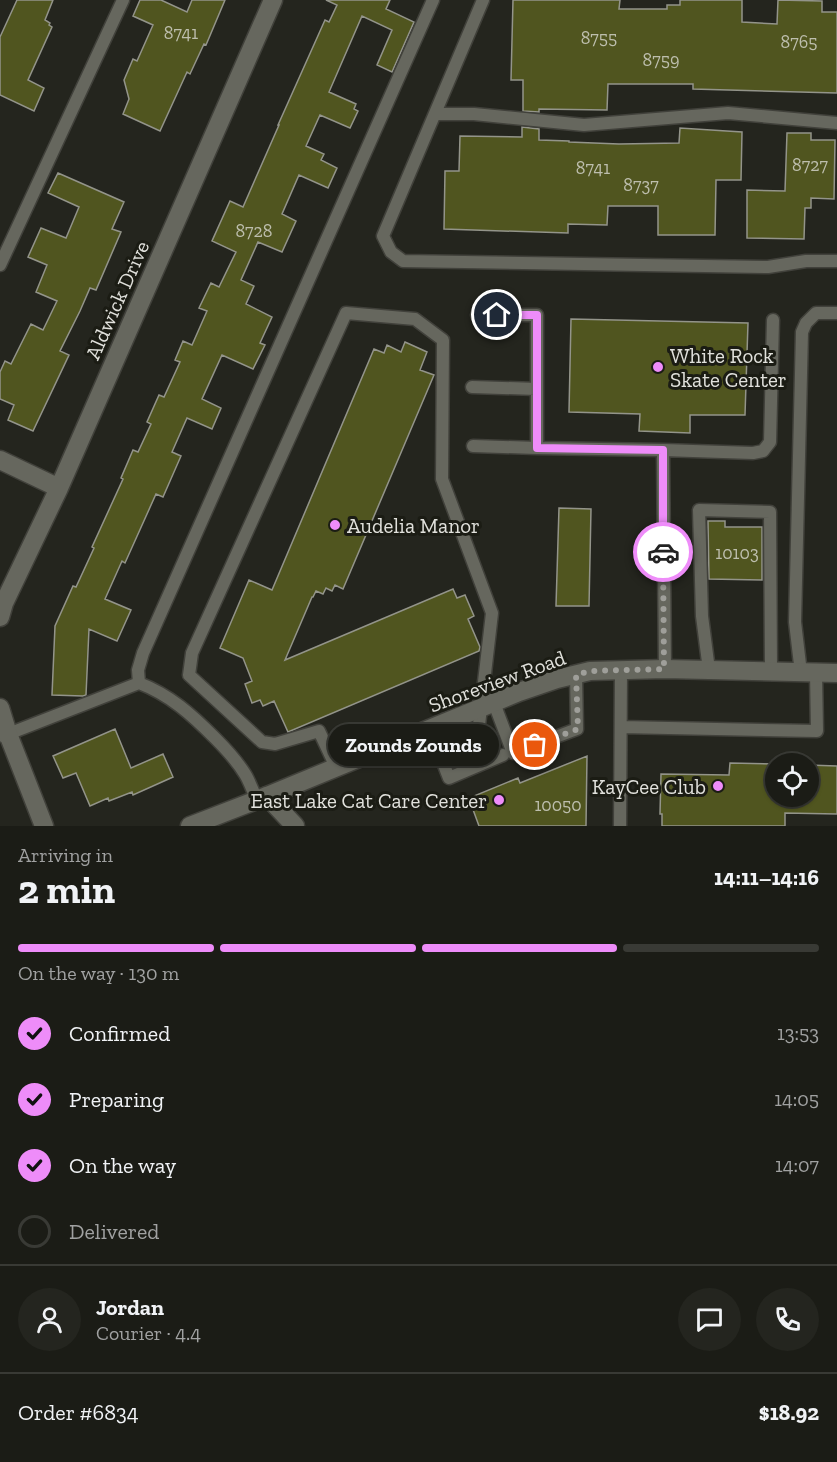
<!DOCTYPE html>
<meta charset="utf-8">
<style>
:root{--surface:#1b1c16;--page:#24251f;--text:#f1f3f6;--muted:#a0a1a1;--line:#393a35;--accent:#ee8cf9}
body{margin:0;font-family:"Zilla Slab",serif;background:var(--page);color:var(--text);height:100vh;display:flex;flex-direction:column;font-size:22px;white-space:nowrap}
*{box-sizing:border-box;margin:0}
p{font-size:20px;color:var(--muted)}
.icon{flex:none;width:33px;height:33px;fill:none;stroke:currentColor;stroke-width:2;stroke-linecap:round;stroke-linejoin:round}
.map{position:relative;height:826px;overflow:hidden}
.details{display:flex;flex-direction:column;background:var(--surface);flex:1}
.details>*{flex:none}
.tools{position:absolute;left:765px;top:753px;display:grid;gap:12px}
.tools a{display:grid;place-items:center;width:54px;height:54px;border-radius:50%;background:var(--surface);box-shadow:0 2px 4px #0004,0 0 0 2px var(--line);font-size:30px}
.pin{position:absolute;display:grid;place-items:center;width:51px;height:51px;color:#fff;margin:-26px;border:3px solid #fff;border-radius:50%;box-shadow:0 2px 6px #0007}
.courier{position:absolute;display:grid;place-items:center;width:60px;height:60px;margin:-30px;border:4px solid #ee8cf9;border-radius:50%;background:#fff;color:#222;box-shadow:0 2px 8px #0007}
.bubble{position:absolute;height:42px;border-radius:21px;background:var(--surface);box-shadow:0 2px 4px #0004,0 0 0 2px var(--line);font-size:20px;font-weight:700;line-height:42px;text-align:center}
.overview em{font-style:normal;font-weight:700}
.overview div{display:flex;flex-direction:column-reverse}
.overview{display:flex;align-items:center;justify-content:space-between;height:102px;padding:0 18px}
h1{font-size:39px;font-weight:700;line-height:45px}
.bar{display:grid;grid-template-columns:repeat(4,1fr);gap:9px 6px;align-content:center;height:72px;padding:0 18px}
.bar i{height:8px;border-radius:4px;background:var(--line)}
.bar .on{background:var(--accent)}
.bar p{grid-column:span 4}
.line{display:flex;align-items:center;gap:15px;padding:0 18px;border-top:2px solid var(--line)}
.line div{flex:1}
.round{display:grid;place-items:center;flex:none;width:63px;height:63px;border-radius:32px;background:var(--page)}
ol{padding:0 18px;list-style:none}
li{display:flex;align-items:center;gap:18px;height:66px}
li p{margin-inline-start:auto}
li .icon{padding:6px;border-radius:50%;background:var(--accent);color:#111;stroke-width:4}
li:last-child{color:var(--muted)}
li i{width:33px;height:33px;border:3px solid var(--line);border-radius:50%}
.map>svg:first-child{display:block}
.building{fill:#50551f;stroke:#93948a;stroke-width:1.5}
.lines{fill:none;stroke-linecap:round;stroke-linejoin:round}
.lane-casing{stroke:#41413b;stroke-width:15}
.street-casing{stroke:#41413b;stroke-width:21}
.secondary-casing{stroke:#41413b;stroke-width:21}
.lane{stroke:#66675e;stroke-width:12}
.street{stroke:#66675e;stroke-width:18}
.secondary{stroke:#66675e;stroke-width:18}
.done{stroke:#9f9f9a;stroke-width:6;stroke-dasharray:0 10.8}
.route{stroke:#ee8cf9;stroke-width:8}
.poi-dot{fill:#ee8cf9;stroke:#1b1c14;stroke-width:2}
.labels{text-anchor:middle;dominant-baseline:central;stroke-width:6;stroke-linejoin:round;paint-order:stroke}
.number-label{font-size:18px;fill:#bdbead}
.street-label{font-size:21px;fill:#e1e1dc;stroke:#1b1c14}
.poi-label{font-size:21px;fill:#e1e1dc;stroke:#1b1c14;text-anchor:start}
</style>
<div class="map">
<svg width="837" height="826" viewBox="0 0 837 826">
<rect width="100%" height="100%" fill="#24251e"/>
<path class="building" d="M 17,0 L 53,0 L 45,20 L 50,23 L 49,25 L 52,27 L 28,80 L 44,88 L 34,111 L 0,95 L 0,37 Z
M 140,0 L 161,0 L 187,12 L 192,0 L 225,0 L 206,45 L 204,44 L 190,74 L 187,72 L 160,131 L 123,114 L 129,99 L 124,80 L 133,59 L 137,61 L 153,25 L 133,16 Z
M 326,0 L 390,0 L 386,9 L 414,22 L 392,72 L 377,65 L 392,30 L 362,16 L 329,92 L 356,104 L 354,109 L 358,111 L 350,128 L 320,115 L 306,146 L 324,154 L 321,160 L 337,168 L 328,188 L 299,175 L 282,214 L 296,221 L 282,252 L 258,242 L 241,280 L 254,286 L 246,304 L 272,317 L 260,343 L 265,345 L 253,369 L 222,355 L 202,399 L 221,408 L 212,429 L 187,418 L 172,452 L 181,456 L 163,497 L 156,494 L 125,563 L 122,561 L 105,599 L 131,610 L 117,641 L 89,629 L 86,695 L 83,696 L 52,695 L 55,626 L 73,586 L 76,587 L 94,548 L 92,547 L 123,479 L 121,478 L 133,450 L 138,452 L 151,424 L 147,422 L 159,395 L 164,397 L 180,362 L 175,360 L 183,341 L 192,345 L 207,311 L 199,308 L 211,283 L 219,287 L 236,252 L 212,241 L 230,201 L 243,207 L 279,125 L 278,125 L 325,20 L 329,22 L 337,5 Z
M 513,0 L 620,0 L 619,9 L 667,9 L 667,5 L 680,5 L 680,0 L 742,0 L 742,22 L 777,24 L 778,0 L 822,1 L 822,12 L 837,12 L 837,93 L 693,89 L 693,84 L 608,84 L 607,110 L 539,109 L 539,112 L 523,111 L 523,80 L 511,80 Z
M 522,127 L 539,129 L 539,140 L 569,141 L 569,142 L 619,144 L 679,143 L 680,128 L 742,132 L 741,180 L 716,180 L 715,235 L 658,235 L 658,206 L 608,206 L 607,225 L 568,224 L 568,233 L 444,229 L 445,171 L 459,171 L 460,136 L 522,137 Z
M 787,133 L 811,133 L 811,140 L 835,140 L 834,199 L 811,198 L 811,208 L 805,208 L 804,239 L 747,238 L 747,190 L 785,191 Z
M 58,173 L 124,202 L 112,229 L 121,232 L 96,290 L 90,288 L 80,311 L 60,351 L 69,355 L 33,431 L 8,420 L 14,405 L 0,399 L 0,372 L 5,361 L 11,364 L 31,324 L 43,330 L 57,301 L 36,292 L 47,265 L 28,257 L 41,228 L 66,238 L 79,207 L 48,193 Z
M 571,319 L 748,323 L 745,415 L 690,415 L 690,433 L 639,431 L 640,414 L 569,412 Z
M 405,342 L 427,352 L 420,370 L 434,375 L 343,589 L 335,585 L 332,591 L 326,588 L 323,594 L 316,591 L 313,597 L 312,597 L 285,660 L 453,589 L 457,598 L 465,595 L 474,616 L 468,619 L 480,647 L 479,651 L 288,732 L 274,701 L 263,706 L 260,700 L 252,703 L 245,684 L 252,681 L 243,658 L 220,648 L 249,580 L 272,590 L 374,349 L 384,353 L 387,345 L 401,352 Z
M 559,508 L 591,509 L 589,606 L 556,606 Z
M 708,521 L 725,521 L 725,527 L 762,527 L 762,580 L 709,579 Z
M 115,729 L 131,768 L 163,754 L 173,777 L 133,795 L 132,792 L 109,801 L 108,798 L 90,806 L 76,773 L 63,778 L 53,756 Z
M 587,756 L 586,826 L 479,826 L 471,804 L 474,796 L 518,778 L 520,783 Z
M 730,763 L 776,764 L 776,796 L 808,796 L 808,765 L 837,766 L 837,814 L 785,813 L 785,826 L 662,826 L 662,814 L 660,814 L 661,774 L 729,775 Z"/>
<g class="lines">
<g class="lane-casing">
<path id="lane" d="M 483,0 L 383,236 L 391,252 L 403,261 L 768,267 L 806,261 L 837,261
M 435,114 L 474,114 L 584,125 L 728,113 L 837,123
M 0,265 L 123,0
M 477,315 L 537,315 L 537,448 L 663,450
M 472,387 L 537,389
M 473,446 L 537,448
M 665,669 L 663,450 L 753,453 L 763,451 L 770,442 L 773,320
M 709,670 L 702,616 L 699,510 L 770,512 L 771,671
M 801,673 L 795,622 L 802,332 L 806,323 L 816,313 L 837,313
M 139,683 L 138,670 L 143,653 L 433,0
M 494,703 L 513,753 L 577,729 L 576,675
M 621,727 L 817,731 L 816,673
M 430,729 L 449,778 L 503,755
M 3,736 L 139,683 C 170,695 191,714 215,738 C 226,749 237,761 245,774 C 250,782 253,792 257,800
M 336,767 L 319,731 L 275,744 L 262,742 L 189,675 L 192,653 L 346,313 L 415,319 L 443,340 L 442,479 L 492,613 L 479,725 L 493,759
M 620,826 L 621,669"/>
</g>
<g class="street-casing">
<path id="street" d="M 0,460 L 59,488
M 0,617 L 4,603 L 59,488 L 273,0
M 0,708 L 8,734 L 44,826
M 190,826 L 267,796"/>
</g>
<g class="secondary-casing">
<path id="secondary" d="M 295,826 L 267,796 L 519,692 L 557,679 L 590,671 L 665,669 L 837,673"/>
</g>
<use href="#lane" class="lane"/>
<use href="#street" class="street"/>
<use href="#secondary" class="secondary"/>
</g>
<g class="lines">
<path class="done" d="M 535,745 L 578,729 L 576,675 L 590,671 L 664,669 L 663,552"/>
<path class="route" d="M 497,315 L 537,315 L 537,448 L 663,450 L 663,552"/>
</g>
<g class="poi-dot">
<circle cx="658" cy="367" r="6"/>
<circle cx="335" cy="525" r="6"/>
<circle cx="718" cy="786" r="6"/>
<circle cx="499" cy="800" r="6"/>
</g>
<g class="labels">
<g class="number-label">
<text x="181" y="33">8741</text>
<text x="599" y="38">8755</text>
<text x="799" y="42">8765</text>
<text x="661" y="60">8759</text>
<text x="810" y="165">8727</text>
<text x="593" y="168">8741</text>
<text x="641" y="185">8737</text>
<text x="254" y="231">8728</text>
<text x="737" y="553">10103</text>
<text x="558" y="805">10050</text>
</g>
<g class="street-label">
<text transform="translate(117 300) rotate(-66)">Aldwick Drive</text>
<text transform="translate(497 681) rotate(-20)">Shoreview Road</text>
</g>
<g class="poi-label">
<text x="670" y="355">White Rock<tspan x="670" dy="24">Skate Center</tspan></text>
<text x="347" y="525">Audelia Manor</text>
<text x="706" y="786" text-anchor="end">KayCee Club</text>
<text x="487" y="800" text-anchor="end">East Lake Cat Care Center</text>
</g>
</g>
</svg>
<div class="tools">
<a><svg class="icon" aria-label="locate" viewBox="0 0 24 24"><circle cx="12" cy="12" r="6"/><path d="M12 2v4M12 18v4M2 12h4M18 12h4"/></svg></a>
</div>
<div class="pin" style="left:535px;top:745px;background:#ea580c"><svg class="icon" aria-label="bag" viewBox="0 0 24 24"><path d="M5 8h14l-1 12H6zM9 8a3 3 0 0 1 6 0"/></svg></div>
<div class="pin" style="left:497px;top:315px;background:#1f2937"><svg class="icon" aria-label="home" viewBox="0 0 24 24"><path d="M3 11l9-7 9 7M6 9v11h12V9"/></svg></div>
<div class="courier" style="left:663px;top:552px"><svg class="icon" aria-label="car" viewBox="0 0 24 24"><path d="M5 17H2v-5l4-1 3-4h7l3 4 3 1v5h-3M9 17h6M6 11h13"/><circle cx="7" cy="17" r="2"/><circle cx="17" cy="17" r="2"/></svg></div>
<div class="bubble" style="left:328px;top:724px;width:171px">Zounds Zounds</div>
</div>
<section class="details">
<div class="overview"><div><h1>2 min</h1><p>Arriving in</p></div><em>14:11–14:16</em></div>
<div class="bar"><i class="on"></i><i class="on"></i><i class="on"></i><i></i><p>On the way · 130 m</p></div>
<ol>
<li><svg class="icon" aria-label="check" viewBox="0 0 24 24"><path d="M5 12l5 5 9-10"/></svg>Confirmed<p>13:53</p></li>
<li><svg class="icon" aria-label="check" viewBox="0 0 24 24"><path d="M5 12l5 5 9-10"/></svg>Preparing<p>14:05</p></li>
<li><svg class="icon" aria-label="check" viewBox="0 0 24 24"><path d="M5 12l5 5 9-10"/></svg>On the way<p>14:07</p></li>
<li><i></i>Delivered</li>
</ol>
<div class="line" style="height:108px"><a class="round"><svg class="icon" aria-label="person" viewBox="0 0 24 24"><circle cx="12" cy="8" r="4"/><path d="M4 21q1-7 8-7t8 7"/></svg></a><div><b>Jordan</b><p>Courier · 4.4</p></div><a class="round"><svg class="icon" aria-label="chat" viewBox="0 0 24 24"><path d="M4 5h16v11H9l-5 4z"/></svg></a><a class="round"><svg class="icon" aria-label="phone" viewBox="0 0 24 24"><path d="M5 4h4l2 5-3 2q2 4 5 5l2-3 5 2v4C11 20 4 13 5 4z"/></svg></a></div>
<div class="line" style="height:78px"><div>Order #6834</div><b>$18.92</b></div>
</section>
